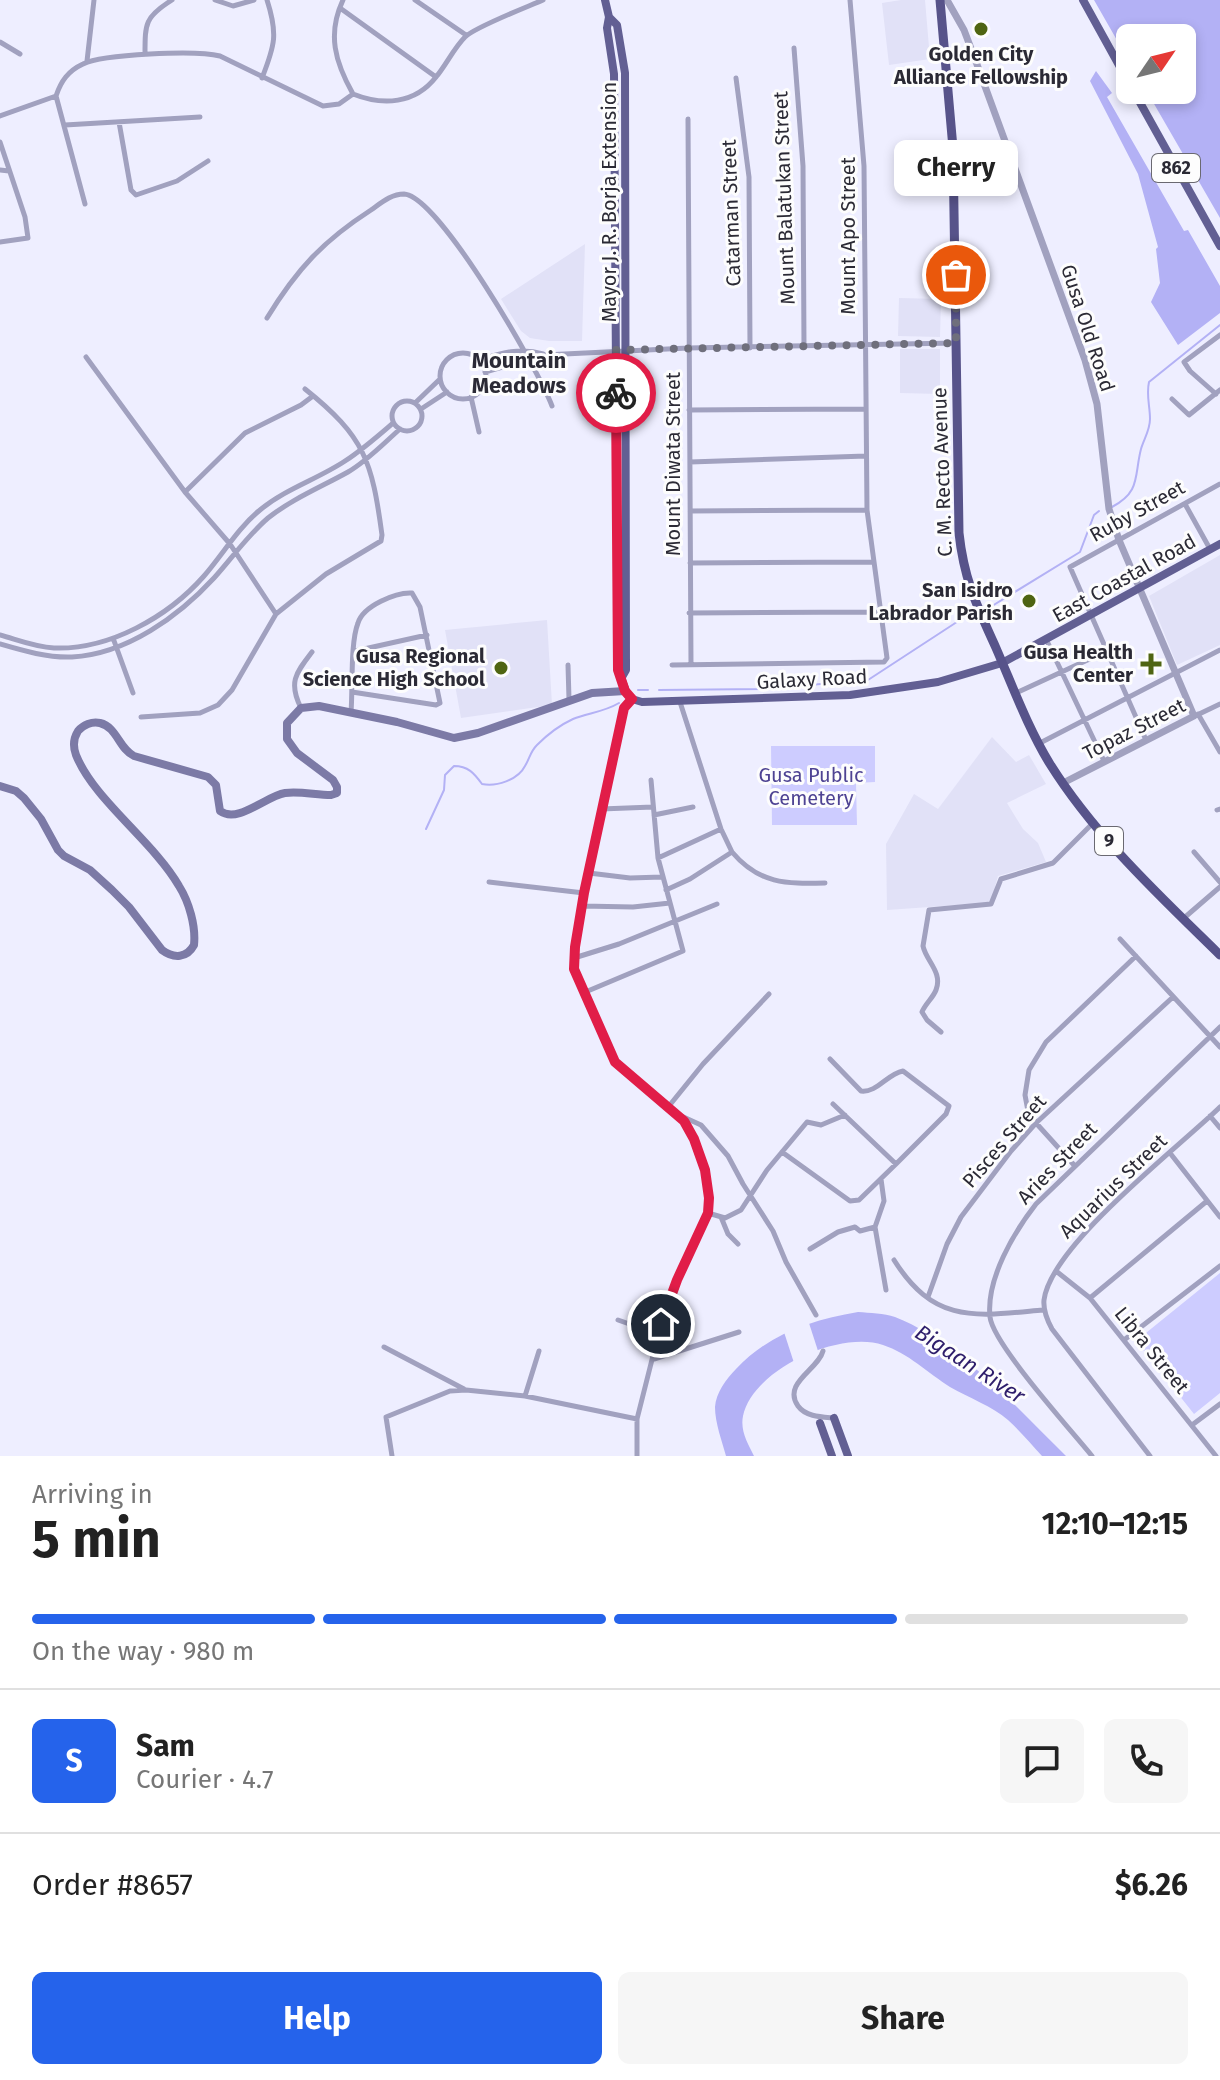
<!DOCTYPE html>
<meta charset="utf-8">
<style>
:root{--surface:#fff;--page:#f6f6f6;--text:#222;--muted:#767676;--line:#e0e0e0;--accent:#2563eb}
body{margin:0;font-family:"Fira Sans",sans-serif;background:var(--page);color:var(--text);height:100vh;display:flex;flex-direction:column;font-size:30px;white-space:nowrap}
*{box-sizing:border-box;margin:0}
p{font-size:26px;color:var(--muted)}
.icon{flex:none;width:44px;height:44px;fill:none;stroke:currentColor;stroke-width:2;stroke-linecap:round;stroke-linejoin:round}
.map{position:relative;height:1456px;overflow:hidden}
.panel{display:flex;flex-direction:column;background:var(--surface);flex:1}
.panel>*{flex:none}
.needle{width:52px;rotate:55deg}
.buttons{position:absolute;left:1116px;top:24px;display:grid;gap:16px}
.buttons a{display:grid;place-items:center;width:80px;height:80px;border-radius:12px;background:var(--surface);box-shadow:0 4px 12px #0003;font-size:40px}
.pin{position:absolute;display:grid;place-items:center;width:68px;height:68px;color:#fff;margin:-34px;border:4px solid #fff;border-radius:50%;box-shadow:0 2px 8px #0007}
.courier{position:absolute;display:grid;place-items:center;width:80px;height:80px;margin:-40px;border:6px solid #e11d48;border-radius:50%;background:#fff;color:#222;box-shadow:0 2px 10px #0007}
.bubble{position:absolute;height:56px;border-radius:12px;background:var(--surface);box-shadow:0 4px 12px #0003;font-size:26px;font-weight:700;line-height:56px;text-align:center}
.summary em{font-style:normal;font-weight:700}
.summary div{display:flex;flex-direction:column-reverse}
.summary{display:flex;align-items:center;justify-content:space-between;height:136px;padding:0 32px}
h1{font-size:52px;font-weight:700;line-height:60px}
.bar{display:grid;grid-template-columns:repeat(4,1fr);gap:12px 8px;align-content:center;height:96px;padding:0 32px}
.bar i{height:10px;border-radius:6px;background:var(--line)}
.bar .current{background:var(--accent)}
.bar p{grid-column:span 4}
.line{display:flex;align-items:center;gap:20px;padding:0 32px;border-top:2px solid var(--line)}
.line div{flex:1}
.round{display:grid;place-items:center;flex:none;width:84px;height:84px;border-radius:12px;background:var(--page)}
.action{display:flex;gap:16px;margin-top:auto;padding:16px 32px}
.action a{flex:1;height:92px;border-radius:12px;background:var(--accent);color:#fff;font-size:32px;font-weight:700;line-height:92px;text-align:center}
.action a+a{background:var(--page);color:var(--text)}
.map>svg:first-child{display:block}
.built{fill:#e1e1f7}
.green{fill:#cdccff}
.water{fill:#b3b1f5}
.pier{fill:#eef}
.lines{fill:none;stroke-linecap:round;stroke-linejoin:round}
.stream{stroke:#b3b1f5;stroke-width:2}
.minor{stroke:#a1a1bf;stroke-width:5}
.tertiary{stroke:#a1a1bf;stroke-width:7}
.secondary{stroke:#7c7aa6;stroke-width:8}
.primary{stroke:#625f93;stroke-width:8}
.trunk{stroke:#57538a;stroke-width:9}
.done{stroke:#6f6f7c;stroke-width:8;stroke-dasharray:0 14.4}
.route{stroke:#e11d48;stroke-width:10}
.poi-dot{fill:#4f6512;stroke:#fdfdfd;stroke-width:3}
.labels{text-anchor:middle;dominant-baseline:central;stroke-width:6;stroke-linejoin:round;paint-order:stroke}
.shield{fill:#fdfdfd;stroke:#6a6971;stroke-width:2}
.shield-label{font-size:18px;font-weight:bold;fill:#2b2a35}
.poi-label{font-size:20px;font-weight:bold;fill:#2b2a35;stroke:#fdfdfd;text-anchor:end}
.street-label{font-size:20px;fill:#2b2a35;stroke:#fdfdfd}
.park-label{font-size:20px;fill:#4e4393;stroke:#fdfdfd}
.neighbourhood-label{font-size:22px;font-weight:bold;fill:#2b2a35;stroke:#fdfdfd}
.water-label{font-size:22px;font-style:italic;fill:#2e1e6b;stroke:#fdfdfd}
</style>
<div class="map">
<svg width="1220" height="1456" viewBox="0 0 1220 1456">
<rect width="100%" height="100%" fill="#eef"/>
<path class="built" d="M 901,0 L 925,0 L 930,59 L 889,65 L 882,3 Z
M 585,244 L 582,341 L 549,341 L 530,338 L 521,331 L 501,299 Z
M 899,298 L 941,299 L 940,337 L 898,336 Z
M 900,349 L 940,349 L 940,394 L 900,393 Z
M 1220,555 L 1220,645 L 1177,665 L 1149,596 Z
M 547,620 L 552,705 L 461,718 L 445,630 Z
M 992,737 L 1016,762 L 1029,755 L 1046,784 L 1007,803 L 1023,829 L 1038,843 L 1046,862 L 998,876 L 992,898 L 987,903 L 887,910 L 886,844 L 914,794 L 938,809 Z"/>
<path class="green" d="M 771,746 L 875,746 L 875,782 L 856,783 L 857,825 L 772,825 Z
M 1220,1273 L 1220,1393 L 1194,1414 L 1136,1341 Z"/>
<path class="water" d="M 1094,0 L 1220,0 L 1220,218 L 1146,90 L 1182,90 L 1182,38 L 1130,38 L 1130,63 Z
M 1096,71 L 1112,93 L 1107,97 L 1184,231 L 1188,230 L 1220,286 L 1220,313 L 1178,345 L 1151,302 L 1160,283 L 1156,249 L 1158,247 L 1138,174 L 1090,81 Z
M 858,1312 C 870,1313 884,1313 895,1317 C 959,1342 1017,1408 1066,1456 L 1042,1456 C 1031,1444 1020,1431 1008,1420 C 992,1406 969,1398 950,1387 C 928,1373 908,1353 883,1345 C 840,1330 753,1369 743,1416 C 740,1431 748,1444 754,1456 L 726,1456 C 722,1441 715,1423 715,1407 C 716,1393 726,1379 736,1369 C 769,1334 811,1320 858,1312 Z"/>
<path class="pier" d="M 808,1320 L 819,1354 L 795,1366 L 783,1329 Z"/>
<g class="lines">
<path class="stream" d="M 1112,507 C 1141,492 1134,476 1141,449 C 1144,439 1150,430 1150,419 C 1150,406 1146,395 1149,382 L 1220,325
M 992,606 L 1080,552 L 1094,515 L 1099,511
M 638,690 L 648,690
M 659,690 L 762,689 L 868,680 L 963,618
M 426,829 L 444,790 L 445,775 L 454,766 C 468,766 474,773 482,784 C 496,787 518,780 525,766 C 530,758 530,752 537,745 C 547,735 560,725 573,719 C 588,713 604,712 619,703"/>
<path class="minor" d="M 215,0 L 233,6 L 254,0
M 343,0 C 327,34 335,62 353,94
M 415,0 L 466,35
M 340,8 L 436,77
M 0,42 L 20,54
M 794,48 L 803,166 L 804,346
M 145,54 C 145,23 145,17 172,0
M 87,61 L 94,0
M 262,78 C 275,45 278,34 267,0
M 736,78 L 749,177 L 750,348
M 353,94 C 383,106 415,104 436,77 C 446,65 454,48 465,37 C 475,27 527,7 543,0
M 56,96 C 61,81 68,71 83,64 C 103,54 196,50 220,56 L 323,106 L 339,104 L 353,94
M 56,96 L 85,204
M 0,116 L 56,96
M 688,119 L 691,664
M 119,122 L 131,190 L 136,195 L 177,181 L 208,161
M 65,125 L 200,117
M 0,142 L 25,217 L 28,238 L 0,242
M 0,170 L 9,171
M 267,318 C 297,269 323,241 371,210 C 381,203 391,194 404,194 C 439,196 538,369 552,406
M440 376a23 23 0 1 1 46 0a23 23 0 1 1-46 0Z
M 86,357 L 185,492 L 230,544 L 276,614
M 479,360 C 501,353 521,347 543,354
M 485,372 L 544,355 L 688,348 L 956,343
M 1216,394 L 1190,371 L 1184,362 L 1220,335
M 471,397 L 479,432
M 1172,399 L 1189,415 L 1220,390
M392 416a15 15 0 1 1 30 0a15 15 0 1 1-30 0Z
M 415,403 L 440,379
M 421,409 L 447,392
M 689,410 L 865,409
M 690,462 L 866,456
M 185,492 L 245,433 L 301,405 L 313,396
M 1185,504 L 1210,549
M 690,511 L 867,510
M 690,563 L 873,562
M 689,613 L 880,612
M 0,635 C 18,640 35,647 54,648 C 109,650 168,617 204,576 C 223,554 238,528 260,510 C 285,489 318,479 345,461 C 362,450 378,436 393,423
M 113,638 L 133,693
M 1046,639 L 1104,761
M 0,644 C 24,651 48,658 72,657 C 127,654 179,616 214,578 C 232,558 248,535 268,518 C 292,499 321,487 348,472 C 367,461 383,444 400,429
M 355,651 L 427,635
M 568,665 L 569,699
M 672,665 L 884,662 L 887,658 L 867,510 L 864,166 L 850,0
M 1016,693 L 1107,651
M 632,699 L 624,708 L 584,893 L 575,947 L 574,969 L 615,1062 L 669,1106 L 689,1129 L 705,1170 L 709,1198 L 708,1213 L 677,1280 L 661,1324 L 637,1419 L 637,1456
M 301,708 C 288,682 296,673 312,652
M 351,712 C 353,689 350,643 358,623 C 363,606 396,592 412,593 L 420,607 L 440,703 L 436,705 L 352,692
M 1198,714 L 1220,752
M 1195,716 L 1220,704
M 141,717 L 200,713 L 218,705 L 232,690 L 276,614 L 326,574 L 381,541 L 382,535 C 372,461 365,437 305,389
M 1146,740 L 1070,567 L 1220,484
M 1040,743 L 1220,650
M 601,809 L 653,807
M 1217,810 L 1220,809
M 654,815 L 693,807
M 732,852 C 759,884 786,884 825,883
M 1194,852 L 1220,882
M 658,858 L 721,829
M 589,873 L 630,878 L 662,877
M 489,882 L 584,893
M 666,890 L 690,879 L 732,852 L 721,829 L 680,702
M 582,906 L 633,907 L 670,903
M 1184,918 L 1220,887
M 1120,939 L 1220,1047
M 574,958 L 619,944 L 717,904
M 583,993 L 683,951 L 658,858 L 651,780
M 941,1032 L 927,1020 L 922,1012 C 925,1004 933,998 936,990 C 943,972 926,961 923,946 L 929,910 L 991,904 L 1001,879 L 1053,863 L 1092,824
M 830,1059 L 861,1091 C 877,1093 887,1074 903,1071 L 949,1106 L 946,1114 L 896,1164 L 833,1104
M 669,1106 L 703,1064 L 769,994
M 679,1115 L 701,1125 L 728,1156 L 743,1184 L 773,1231 L 786,1262 L 816,1315
M 1210,1116 L 1220,1128
M 782,1152 L 850,1201 L 859,1200 L 896,1164
M 1170,1153 L 1220,1217
M 1074,1165 L 1036,1123 L 1028,1111 L 1025,1095 L 1029,1070 L 1046,1042 L 1136,956
M 881,1179 L 884,1201 L 875,1227 L 886,1290
M 708,1213 L 725,1218 L 741,1210 L 767,1170 L 807,1122 L 821,1125 L 845,1115
M 721,1217 L 728,1234 L 738,1244
M 810,1249 L 838,1232 L 855,1227 L 860,1231 L 875,1227
M 894,1260 C 935,1325 976,1316 1043,1310
M 1056,1271 L 1090,1298 L 1216,1456
M 928,1297 L 947,1244 L 961,1217 L 1011,1151 L 1036,1123 L 1173,997
M 1090,1298 L 1207,1201
M 618,1320 L 658,1334
M 1124,1340 L 1220,1266
M 384,1347 L 464,1389
M 823,1351 C 818,1370 782,1383 798,1406 C 806,1417 822,1417 834,1418
M 654,1359 L 739,1332
M 525,1396 L 539,1351
M 1192,1425 L 1220,1404
M 392,1456 L 386,1417 L 450,1391 L 466,1390 L 525,1396 L 637,1419
M 1092,1456 C 1071,1430 993,1344 990,1317 C 986,1279 1014,1232 1036,1204 L 1220,1027
M 1150,1456 L 1052,1329 C 1047,1320 1043,1311 1044,1300 C 1051,1245 1178,1148 1220,1107"/>
<path class="tertiary" d="M 947,0 L 964,30 L 975,59 L 1085,360 L 1097,404 L 1109,509 L 1119,540 L 1194,716 L 1063,783"/>
<path class="secondary" d="M 0,786 L 16,791 L 24,798 L 41,819 L 58,850 L 64,856 L 90,870 L 112,890 L 129,907 L 162,950 C 174,959 187,958 194,945 C 196,926 189,902 179,886 C 153,841 94,800 76,755 C 73,747 73,739 78,731 C 83,725 92,721 100,723 C 117,727 119,749 134,756 L 208,777 L 216,785 L 220,811 C 238,824 266,796 285,793 C 300,791 316,795 331,795 L 337,793 L 337,787 L 333,780 L 297,753 L 287,739 L 287,723 L 301,708 L 319,706 L 397,722 L 454,738 L 478,733 L 592,693 L 625,691"/>
<path class="primary" d="M 605,0 L 609,17 L 617,25 L 625,73 L 626,670 L 622,677
M 1083,0 L 1130,85
M 609,17 L 607,28 L 614,74 L 618,670 L 627,694 L 632,699 L 642,702 L 850,695 L 938,682 L 1002,663 L 1220,544
M 1133,90 L 1220,246
M 834,1418 L 848,1456
M 820,1423 L 832,1456"/>
<path class="trunk" d="M 940,0 L 953,148 L 959,533 C 964,580 977,606 996,648 C 1013,687 1028,728 1050,764 C 1095,836 1160,896 1220,955"/>
</g>
<g class="lines">
<path class="done" d="M 616,393 L 616,350 L 956,343 L 956,275"/>
<path class="route" d="M 616,393 L 618,670 L 625,691 L 632,699 L 624,708 L 584,893 L 575,947 L 574,969 L 615,1062 L 684,1121 L 694,1139 L 705,1170 L 709,1198 L 708,1213 L 677,1280 L 661,1324"/>
</g>
<g class="poi-dot">
<circle cx="981" cy="29" r="8"/>
<circle cx="1029" cy="601" r="8"/>
<path d="M1147 652h8v8h8v8h-8v8h-8v-8h-8v-8h8z"/>
<circle cx="501" cy="668" r="8"/>
</g>
<g class="labels">
<g class="shield">
<rect x="1152" y="154" width="48" height="28" rx="6"/>
<rect x="1095" y="827" width="28" height="28" rx="6"/>
</g>
<g class="shield-label">
<text x="1176" y="168">862</text>
<text x="1109" y="841">9</text>
</g>
<g class="poi-label">
<text x="981" y="54" text-anchor="middle">Golden City<tspan x="981" dy="23">Alliance Fellowship</tspan></text>
<text x="1013" y="590">San Isidro<tspan x="1013" dy="23">Labrador Parish</tspan></text>
<text x="1133" y="652">Gusa Health<tspan x="1133" dy="23">Center</tspan></text>
<text x="485" y="656">Gusa Regional<tspan x="485" dy="23">Science High School</tspan></text>
</g>
<g class="street-label">
<text transform="translate(784 198) rotate(-92)">Mount Balatukan Street</text>
<text transform="translate(609 202) rotate(-90)">Mayor J. R. Borja Extension</text>
<text transform="translate(731 213) rotate(-92)">Catarman Street</text>
<text transform="translate(848 236) rotate(-90)">Mount Apo Street</text>
<text transform="translate(1088 328) rotate(72)">Gusa Old Road</text>
<text transform="translate(673 464) rotate(-90)">Mount Diwata Street</text>
<text transform="translate(942 472) rotate(-92)">C. M. Recto Avenue</text>
<text transform="translate(1137 511) rotate(-29)">Ruby Street</text>
<text transform="translate(1124 578) rotate(-29)">East Coastal Road</text>
<text transform="translate(812 679) rotate(-3)">Galaxy Road</text>
<text transform="translate(1134 729) rotate(-27)">Topaz Street</text>
<text transform="translate(1004 1141) rotate(-49)">Pisces Street</text>
<text transform="translate(1057 1163) rotate(-46)">Aries Street</text>
<text transform="translate(1113 1186) rotate(-44)">Aquarius Street</text>
<text transform="translate(1152 1350) rotate(51)">Libra Street</text>
</g>
<g class="park-label">
<text x="811" y="775">Gusa Public<tspan x="811" dy="23">Cemetery</tspan></text>
</g>
<g class="neighbourhood-label">
<text x="519" y="360">Mountain<tspan x="519" dy="25">Meadows</tspan></text>
</g>
<g class="water-label">
<text transform="translate(970 1364) rotate(33)">Bigaan River</text>
</g>
</g>
</svg>
<div class="buttons">
<a><svg class="needle" viewBox="-14 -14 28 28"><path d="M0-13l5 13h-10z" fill="#e53935"/><path d="M0 13l5-13h-10z" fill="#767676"/></svg></a>
</div>
<div class="pin" style="left:956px;top:275px;background:#ea580c"><svg class="icon" aria-label="bag" viewBox="0 0 24 24"><path d="M5 8h14l-1 12H6zM9 8a3 3 0 0 1 6 0"/></svg></div>
<div class="pin" style="left:661px;top:1324px;background:#1f2937"><svg class="icon" aria-label="home" viewBox="0 0 24 24"><path d="M3 11l9-7 9 7M6 9v11h12V9"/></svg></div>
<div class="courier" style="left:616px;top:393px"><svg class="icon" aria-label="bike" viewBox="0 0 24 24"><circle cx="6" cy="16" r="4"/><circle cx="18" cy="16" r="4"/><path d="M6 16l4-8h5l3 8M10 8l3 8H6M13 5h3"/></svg></div>
<div class="bubble" style="left:894px;top:140px;width:124px">Cherry</div>
</div>
<section class="panel">
<div class="summary"><div><h1>5 min</h1><p>Arriving in</p></div><em>12:10–12:15</em></div>
<div class="bar"><i class="current"></i><i class="current"></i><i class="current"></i><i></i><p>On the way · 980 m</p></div>
<div class="line" style="height:144px"><b class="round" style="background:var(--accent);color:#fff">S</b><div><b>Sam</b><p>Courier · 4.7</p></div><a class="round"><svg class="icon" aria-label="chat" viewBox="0 0 24 24"><path d="M4 5h16v11H9l-5 4z"/></svg></a><a class="round"><svg class="icon" aria-label="phone" viewBox="0 0 24 24"><path d="M5 4h4l2 5-3 2q2 4 5 5l2-3 5 2v4C11 20 4 13 5 4z"/></svg></a></div>
<div class="line" style="height:104px"><div>Order #8657</div><b>$6.26</b></div>
<div class="action"><a>Help</a><a>Share</a></div>
</section>
